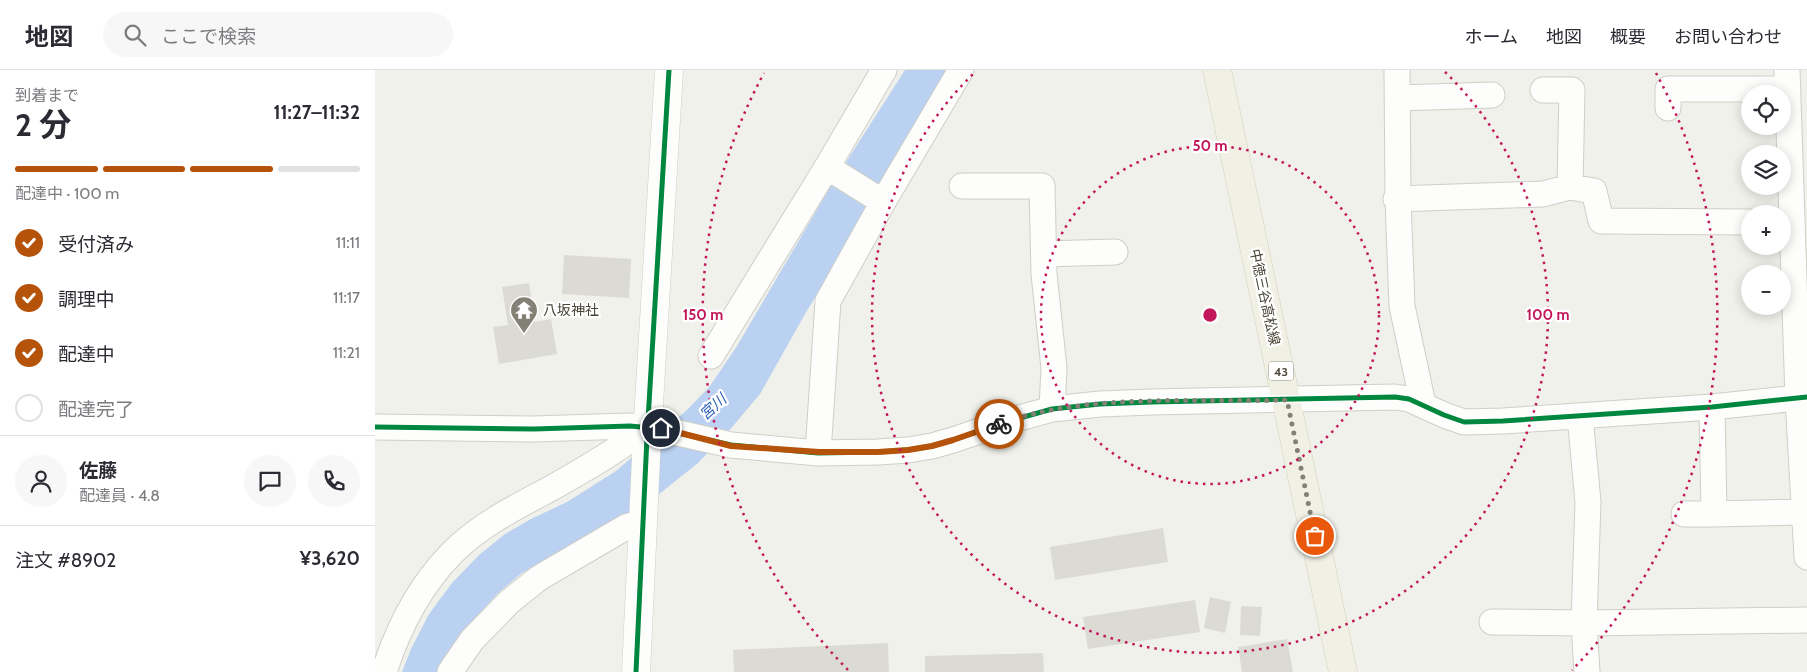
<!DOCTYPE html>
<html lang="ja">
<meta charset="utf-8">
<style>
:root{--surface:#fff;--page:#f7f7f7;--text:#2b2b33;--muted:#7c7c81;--line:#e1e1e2;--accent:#b45309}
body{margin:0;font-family:Cabin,"Noto Sans JP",sans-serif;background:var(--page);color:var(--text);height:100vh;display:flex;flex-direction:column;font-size:19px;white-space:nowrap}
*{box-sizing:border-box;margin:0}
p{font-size:16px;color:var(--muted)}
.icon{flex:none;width:28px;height:28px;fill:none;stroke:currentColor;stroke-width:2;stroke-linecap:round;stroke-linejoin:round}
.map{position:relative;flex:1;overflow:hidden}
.drawer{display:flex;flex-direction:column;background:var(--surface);width:375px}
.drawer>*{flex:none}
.tools{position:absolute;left:1366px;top:15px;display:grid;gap:10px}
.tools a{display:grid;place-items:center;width:50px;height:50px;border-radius:50%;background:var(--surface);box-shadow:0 2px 12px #0003;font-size:25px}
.pin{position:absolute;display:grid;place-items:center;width:42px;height:42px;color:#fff;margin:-21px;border:2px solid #fff;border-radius:50%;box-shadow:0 1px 5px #0007}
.courier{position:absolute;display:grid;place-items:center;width:50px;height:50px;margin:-25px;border:4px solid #b45309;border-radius:50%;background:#fff;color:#222;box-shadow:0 1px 6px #0007}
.summary em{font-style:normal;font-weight:700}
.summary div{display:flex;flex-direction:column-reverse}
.summary{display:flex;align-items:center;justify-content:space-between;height:85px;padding:0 15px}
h1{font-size:32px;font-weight:700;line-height:38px}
.bar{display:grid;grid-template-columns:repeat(4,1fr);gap:8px 5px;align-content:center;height:60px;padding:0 15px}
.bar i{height:6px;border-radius:4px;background:var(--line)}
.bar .selected{background:var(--accent)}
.bar p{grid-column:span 4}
.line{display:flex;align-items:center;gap:12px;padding:0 15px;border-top:1px solid var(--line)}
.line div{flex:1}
.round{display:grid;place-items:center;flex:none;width:52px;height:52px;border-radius:26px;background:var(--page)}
ol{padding:0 15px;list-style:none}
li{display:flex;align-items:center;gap:15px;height:55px}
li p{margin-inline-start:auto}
li .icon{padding:5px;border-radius:50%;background:var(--accent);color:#fff;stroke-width:4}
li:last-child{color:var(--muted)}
li i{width:28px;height:28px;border:2px solid var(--line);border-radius:50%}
header{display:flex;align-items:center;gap:30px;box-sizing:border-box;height:70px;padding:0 25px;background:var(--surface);border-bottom:1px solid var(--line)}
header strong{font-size:24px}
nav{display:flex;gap:28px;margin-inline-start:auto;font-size:18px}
.search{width:350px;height:45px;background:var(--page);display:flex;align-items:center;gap:12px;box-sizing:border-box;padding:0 18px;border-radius:28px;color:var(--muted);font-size:19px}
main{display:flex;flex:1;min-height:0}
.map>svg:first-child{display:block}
.water{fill:#bad1f1}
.building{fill:#dbdad3}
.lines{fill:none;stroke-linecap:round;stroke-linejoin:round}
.minor-casing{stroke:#cfcfc8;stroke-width:27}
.tertiary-casing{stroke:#cfcfc8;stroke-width:29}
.primary-casing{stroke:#d4d1b8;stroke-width:29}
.minor{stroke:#fdfdfc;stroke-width:25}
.tertiary{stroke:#fdfdfc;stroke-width:28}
.primary{stroke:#f1f0e4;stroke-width:28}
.cycleway-casing{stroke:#fff;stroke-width:8}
.cycleway{stroke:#00873e;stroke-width:5}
.done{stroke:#838175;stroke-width:5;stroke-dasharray:0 9}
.route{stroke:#b45309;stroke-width:6}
.ring{fill:none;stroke:#c2185b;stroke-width:2.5;stroke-dasharray:2.5 5}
.labels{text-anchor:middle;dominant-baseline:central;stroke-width:4.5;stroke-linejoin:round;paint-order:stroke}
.shield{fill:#fff;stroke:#7f7c72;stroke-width:1}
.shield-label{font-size:12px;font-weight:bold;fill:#484436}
.street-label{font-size:14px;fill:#484436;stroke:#fff}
.poi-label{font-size:14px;fill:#484436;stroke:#fff;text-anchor:start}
.water-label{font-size:15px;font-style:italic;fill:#2b62b9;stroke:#fff}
.centre{fill:#c2185b;stroke:#fff;stroke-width:2.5}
.ring-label{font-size:15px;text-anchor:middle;font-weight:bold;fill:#c2185b;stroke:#fff;stroke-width:4.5;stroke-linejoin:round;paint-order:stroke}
</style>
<header>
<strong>地図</strong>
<div class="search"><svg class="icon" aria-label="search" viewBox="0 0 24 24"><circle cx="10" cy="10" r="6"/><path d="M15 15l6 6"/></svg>ここで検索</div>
<nav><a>ホーム</a><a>地図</a><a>概要</a><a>お問い合わせ</a></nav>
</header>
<main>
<section class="drawer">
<div class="summary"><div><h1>2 分</h1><p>到着まで</p></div><em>11:27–11:32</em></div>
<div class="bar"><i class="selected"></i><i class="selected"></i><i class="selected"></i><i></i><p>配達中 · 100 m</p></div>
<ol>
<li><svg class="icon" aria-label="check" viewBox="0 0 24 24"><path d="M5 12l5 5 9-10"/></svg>受付済み<p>11:11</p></li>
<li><svg class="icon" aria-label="check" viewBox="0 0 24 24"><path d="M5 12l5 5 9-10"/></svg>調理中<p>11:17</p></li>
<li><svg class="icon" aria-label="check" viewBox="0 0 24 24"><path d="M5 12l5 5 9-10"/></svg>配達中<p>11:21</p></li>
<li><i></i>配達完了</li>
</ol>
<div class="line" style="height:90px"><a class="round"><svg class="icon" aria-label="person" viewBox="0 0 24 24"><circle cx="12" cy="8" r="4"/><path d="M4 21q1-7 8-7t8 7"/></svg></a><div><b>佐藤</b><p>配達員 · 4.8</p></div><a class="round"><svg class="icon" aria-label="chat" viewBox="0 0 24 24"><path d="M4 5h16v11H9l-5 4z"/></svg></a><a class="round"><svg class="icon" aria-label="phone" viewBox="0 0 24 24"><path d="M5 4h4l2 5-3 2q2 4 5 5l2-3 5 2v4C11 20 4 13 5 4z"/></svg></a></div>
<div class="line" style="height:65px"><div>注文 #8902</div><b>¥3,620</b></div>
</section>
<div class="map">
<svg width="1432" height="602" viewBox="0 0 1432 602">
<rect width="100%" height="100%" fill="#f1f1eb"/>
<path class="water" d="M 530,0 L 578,0 L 430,244 L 385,324 L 353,362 L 323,393 L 283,425 L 241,451 L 147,503 L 122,524 L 94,555 L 63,602 L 27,602 L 36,579 L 54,544 L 77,513 L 104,485 L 130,464 L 156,449 L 192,432 L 241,401 L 313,339 L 335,316 L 362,276 L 457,114 Z"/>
<path class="building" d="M 189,185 L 256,189 L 254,228 L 187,224 Z
M 154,213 L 160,252 L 176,249 L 182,284 L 124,294 L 118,257 L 133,255 L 127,217 Z
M 788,458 L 793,492 L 680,510 L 675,477 Z
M 835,527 L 856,532 L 850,563 L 829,558 Z
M 820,530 L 825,562 L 713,579 L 708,547 Z
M 866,536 L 887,537 L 885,566 L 865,565 Z
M 912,569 L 918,602 L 867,602 L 863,577 Z
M 513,573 L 514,602 L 359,602 L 358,580 Z
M 668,583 L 669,602 L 550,602 L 550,586 Z"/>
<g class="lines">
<g class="minor-casing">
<path id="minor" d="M 1022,0 L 1023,129 L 1027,236 L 1048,334
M 1412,0 L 1423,328 L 1432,487
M 1168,20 L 1197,20 L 1195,117
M 1023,28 L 1117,25
M 1293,38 L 1293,19 L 1413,19
M 452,97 L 508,132
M 587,116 L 667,116 L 669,204 L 679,298 L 677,339
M 1021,129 L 1168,124 L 1195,117 L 1219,121 L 1226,151 L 1375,152
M 669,184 L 740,182
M 336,286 L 452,97 L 509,0
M 1205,346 L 1213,432 L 1209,553 L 1432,550
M 0,357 L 159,359 L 255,356 L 286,359 L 356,375 L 443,383 L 503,382 L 533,380 L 557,376 L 578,370 L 634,351 L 677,339 L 725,334 L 777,332 L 1020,327 L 1034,329 L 1069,345 L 1089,352 L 1128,351 L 1337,337 L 1432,327
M 443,383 L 453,231 L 508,132 L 586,0
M 1309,444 L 1339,444 L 1337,337
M 1339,444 L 1430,442
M 1117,552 L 1209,553 L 1212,602
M 9,602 C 23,558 43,518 76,484 C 103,456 139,438 173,420 C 209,400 240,382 273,357
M 75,602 L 97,570 L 134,532 L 164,508 L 251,457 L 268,452"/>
</g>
<g class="tertiary-casing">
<path id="tertiary" d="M 261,602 L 272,367 L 294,0"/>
</g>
<g class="primary-casing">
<path id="primary" d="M 842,0 L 968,602"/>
</g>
<use href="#minor" class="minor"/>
<use href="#tertiary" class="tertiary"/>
<use href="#primary" class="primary"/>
<g class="cycleway-casing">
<path id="cycleway" d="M 0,357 L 159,359 L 255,356 L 286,359 L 356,375 L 443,383 L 503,382 L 533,380 L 557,376 L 578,370 L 634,351 L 677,339 L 725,334 L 777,332 L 1020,327 L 1034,329 L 1069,345 L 1089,352 L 1128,351 L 1337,337 L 1432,327
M 261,602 L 272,367 L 294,0"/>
</g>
<use href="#cycleway" class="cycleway"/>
</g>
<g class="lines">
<path class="done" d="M 624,354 C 713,322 819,333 912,330 L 940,466"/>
<path class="route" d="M 286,358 L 356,376 L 444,382 L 503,382 L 533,380 L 557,376 L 578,370 L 624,354"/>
</g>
<g class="ring">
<circle cx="835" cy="245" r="169"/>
<path d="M1070 2A338 338 0 1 1 600 2"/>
<path d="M473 600A507 507 0 0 1 389 3M1281 3A507 507 0 0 1 1197 600"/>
</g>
<defs>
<g id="temple-pin" transform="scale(1.4375)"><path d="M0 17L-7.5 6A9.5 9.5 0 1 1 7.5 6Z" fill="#838175" stroke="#fff"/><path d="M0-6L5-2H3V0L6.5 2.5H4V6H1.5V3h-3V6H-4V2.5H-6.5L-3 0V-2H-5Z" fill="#fff"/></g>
</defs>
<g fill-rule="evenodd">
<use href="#temple-pin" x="149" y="240"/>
</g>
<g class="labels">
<rect class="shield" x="893.5" y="291.5" width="25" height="19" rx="4"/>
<g class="shield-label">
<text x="906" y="301">43</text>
</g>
<g class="street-label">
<text transform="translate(890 227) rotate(78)">中徳三谷高松線</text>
</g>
<g class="poi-label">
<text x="168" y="240">八坂神社</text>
</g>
<g class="water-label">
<text transform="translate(338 337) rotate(-42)">宮川</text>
</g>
</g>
<circle cx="835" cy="245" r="8" class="centre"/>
<g class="ring-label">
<text x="835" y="81">50 m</text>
<text x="1173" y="250">100 m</text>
<text x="328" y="250">150 m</text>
</g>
</svg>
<div class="tools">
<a><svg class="icon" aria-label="locate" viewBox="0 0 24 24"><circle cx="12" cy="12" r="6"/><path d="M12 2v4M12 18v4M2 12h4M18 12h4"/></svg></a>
<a><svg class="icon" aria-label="layers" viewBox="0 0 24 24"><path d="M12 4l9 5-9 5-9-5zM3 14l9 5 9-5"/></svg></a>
<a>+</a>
<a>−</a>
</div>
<div class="pin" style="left:940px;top:466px;background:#ea580c"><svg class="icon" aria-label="bag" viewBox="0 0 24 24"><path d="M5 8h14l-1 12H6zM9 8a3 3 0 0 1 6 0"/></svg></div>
<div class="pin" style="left:286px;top:358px;background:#1f2937"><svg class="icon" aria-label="home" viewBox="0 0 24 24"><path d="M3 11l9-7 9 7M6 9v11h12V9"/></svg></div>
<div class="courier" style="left:624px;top:354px"><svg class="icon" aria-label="bike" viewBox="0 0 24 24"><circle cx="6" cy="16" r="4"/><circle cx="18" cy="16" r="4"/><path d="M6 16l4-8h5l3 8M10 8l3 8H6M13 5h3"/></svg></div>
</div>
</main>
